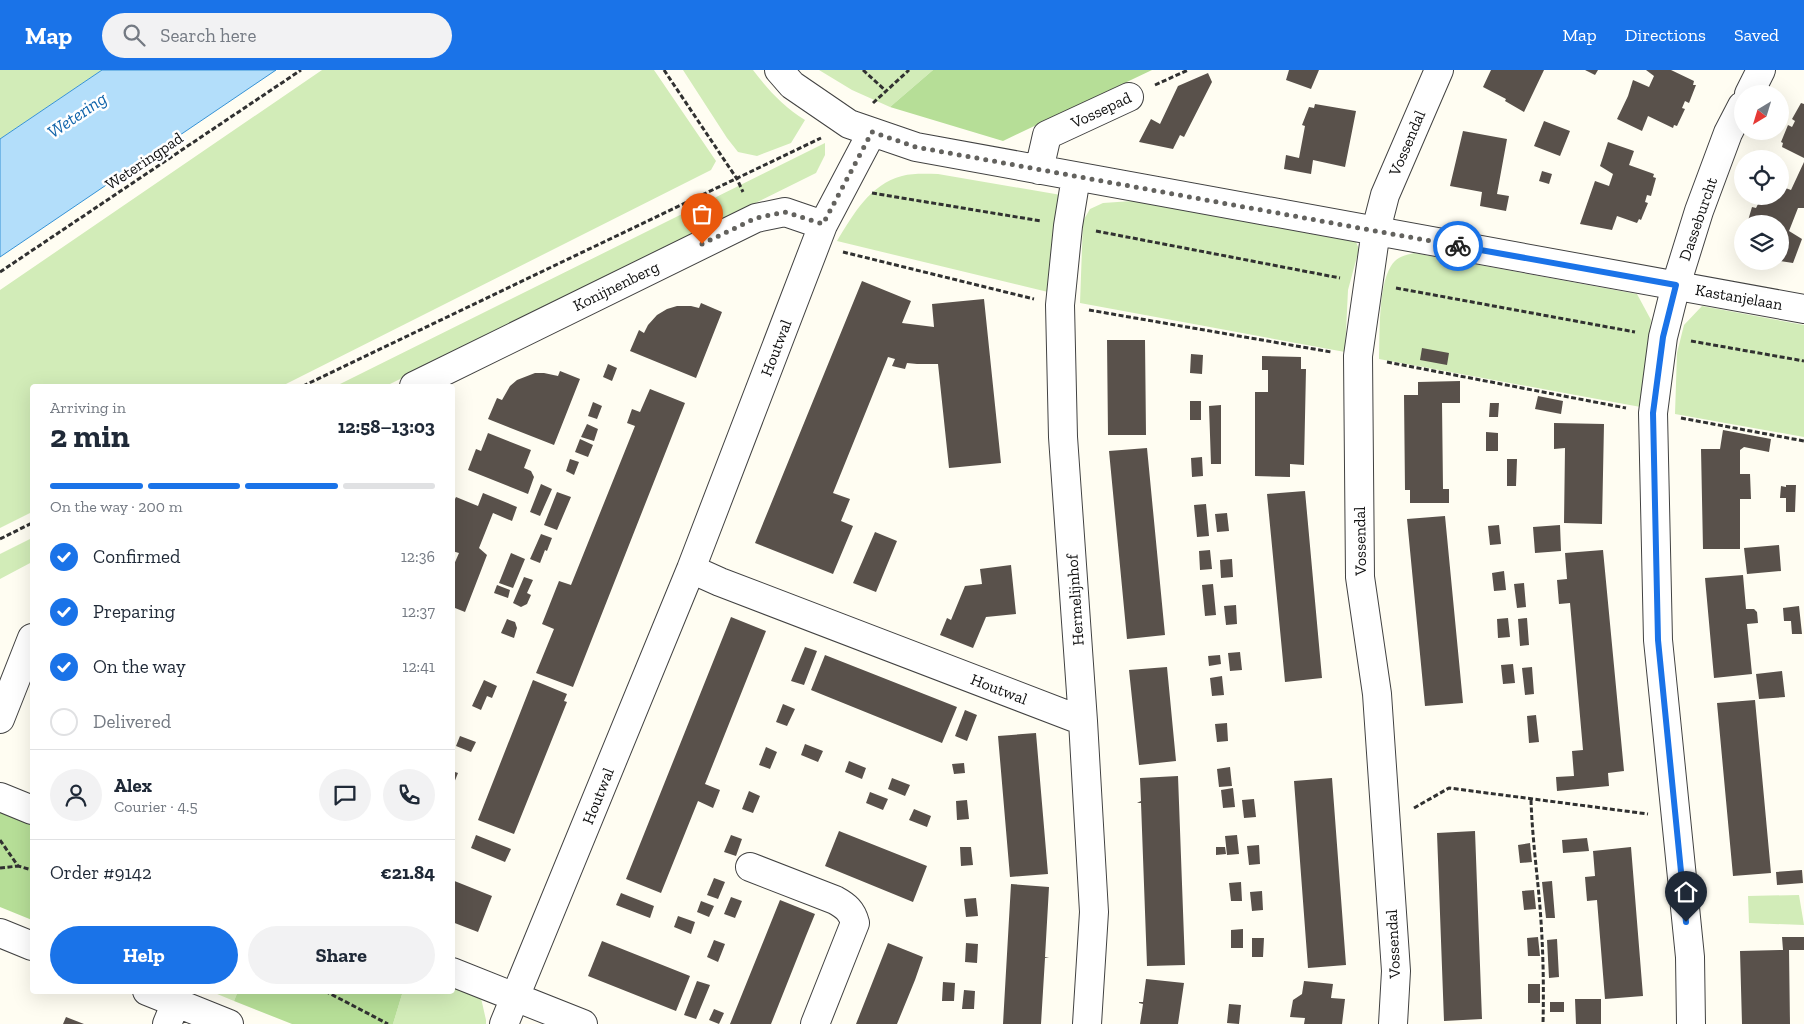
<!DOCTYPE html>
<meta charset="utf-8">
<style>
:root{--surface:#fff;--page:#f2f2f3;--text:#1f2937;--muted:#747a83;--line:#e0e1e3;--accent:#1a73e8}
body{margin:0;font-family:"Zilla Slab",serif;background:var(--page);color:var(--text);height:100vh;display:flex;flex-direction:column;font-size:19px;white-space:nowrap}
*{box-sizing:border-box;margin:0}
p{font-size:16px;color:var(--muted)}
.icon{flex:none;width:28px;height:28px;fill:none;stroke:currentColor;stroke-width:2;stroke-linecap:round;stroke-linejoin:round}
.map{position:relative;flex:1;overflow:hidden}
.sheet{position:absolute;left:30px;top:314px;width:425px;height:610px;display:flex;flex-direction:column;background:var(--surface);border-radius:5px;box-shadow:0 5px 20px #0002}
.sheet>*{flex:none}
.needle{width:32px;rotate:218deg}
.controls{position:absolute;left:1734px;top:15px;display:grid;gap:10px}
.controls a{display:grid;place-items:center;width:55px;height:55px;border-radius:50%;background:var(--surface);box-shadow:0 5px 20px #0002;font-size:25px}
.pin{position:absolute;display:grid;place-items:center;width:42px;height:42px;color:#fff;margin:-51px -21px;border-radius:50% 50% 50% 0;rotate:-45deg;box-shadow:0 0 5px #0007}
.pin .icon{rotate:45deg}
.courier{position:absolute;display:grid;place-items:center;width:50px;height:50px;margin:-25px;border:4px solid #1a73e8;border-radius:50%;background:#fff;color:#222;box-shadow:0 1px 6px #0007}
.summary em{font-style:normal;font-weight:800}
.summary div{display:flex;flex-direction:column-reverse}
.summary{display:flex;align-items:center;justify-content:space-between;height:85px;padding:0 20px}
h1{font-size:32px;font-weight:800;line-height:38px}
.bar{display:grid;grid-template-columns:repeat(4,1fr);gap:8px 5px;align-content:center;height:60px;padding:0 20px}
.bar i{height:6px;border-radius:4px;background:var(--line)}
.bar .current{background:var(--accent)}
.bar p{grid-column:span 4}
.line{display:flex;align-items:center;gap:12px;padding:0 20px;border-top:1px solid var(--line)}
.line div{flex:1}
.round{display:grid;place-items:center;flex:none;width:52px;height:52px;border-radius:26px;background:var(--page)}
ol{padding:0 20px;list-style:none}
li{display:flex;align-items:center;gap:15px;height:55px}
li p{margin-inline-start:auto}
li .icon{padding:5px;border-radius:50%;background:var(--accent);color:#fff;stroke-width:4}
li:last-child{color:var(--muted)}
li i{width:28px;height:28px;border:2px solid var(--line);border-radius:50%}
.action{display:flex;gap:10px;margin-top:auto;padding:10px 20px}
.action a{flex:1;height:58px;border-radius:30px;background:var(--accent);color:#fff;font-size:20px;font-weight:800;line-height:58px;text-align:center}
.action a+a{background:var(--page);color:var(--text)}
header{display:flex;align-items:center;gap:30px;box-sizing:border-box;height:70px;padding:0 25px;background:var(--accent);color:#fff}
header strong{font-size:24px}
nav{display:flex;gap:28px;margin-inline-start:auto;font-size:18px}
.search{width:350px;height:45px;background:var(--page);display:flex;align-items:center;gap:12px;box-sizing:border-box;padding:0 18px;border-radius:28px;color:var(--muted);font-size:19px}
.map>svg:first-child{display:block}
.green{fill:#d2ecb8}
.forest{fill:#b6de97}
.water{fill:#b3defa;stroke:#3692d5}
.building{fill:#59514b}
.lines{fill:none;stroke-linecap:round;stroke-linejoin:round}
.minor-casing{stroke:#424242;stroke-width:30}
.path{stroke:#313131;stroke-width:3;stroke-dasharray:5 2.5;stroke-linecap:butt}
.minor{stroke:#fff;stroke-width:28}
.done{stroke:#63625e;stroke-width:5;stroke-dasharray:0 9}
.route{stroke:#1a73e8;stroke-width:6}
.labels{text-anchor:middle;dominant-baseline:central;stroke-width:5;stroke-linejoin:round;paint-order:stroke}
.street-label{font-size:16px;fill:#0f0f0f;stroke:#fff}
.water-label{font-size:18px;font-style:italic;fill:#1064aa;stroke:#fff}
</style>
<header>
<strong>Map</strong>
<div class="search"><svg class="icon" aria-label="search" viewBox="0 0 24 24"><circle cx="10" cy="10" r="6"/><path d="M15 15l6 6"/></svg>Search here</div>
<nav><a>Map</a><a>Directions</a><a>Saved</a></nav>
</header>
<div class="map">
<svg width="1804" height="954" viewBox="0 0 1804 954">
<rect width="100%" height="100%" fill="#fffdf2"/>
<path class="green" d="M 0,0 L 102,0 L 0,69 Z
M 322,0 L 654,0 L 716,91 L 711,100 L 282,316 L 32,316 L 32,442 L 0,458 L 0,220 Z
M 683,0 L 753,0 C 768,20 784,37 805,50 L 791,73 L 757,86 L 738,82 L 727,68 Z
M 819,0 L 933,0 L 890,37 L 852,20 Z
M 825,73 L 825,85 L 816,103 L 386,316 L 336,316 Z
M 938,104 L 1061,125 L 1048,222 L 837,171 C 853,145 870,114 902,106 C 913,103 927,104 938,104 Z
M 1132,131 L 1356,172 L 1359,179 L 1348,220 L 1345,282 L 1080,233 L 1083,151 L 1090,139 L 1103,133 Z
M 1414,183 L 1637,224 L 1651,250 L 1647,285 L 1646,338 L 1379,289 C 1380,263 1378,217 1391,196 C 1396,187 1406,185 1414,183 Z
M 1702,236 L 1804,255 L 1804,367 L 1675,344 L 1677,283 L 1684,255 Z
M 32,468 L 32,492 L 0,509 L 0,484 Z
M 1799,825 L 1804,855 L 1749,853 L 1748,826 Z
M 453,916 L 481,928 L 486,950 L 486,954 L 393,954 L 403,921 L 452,921 Z
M 210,921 L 238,921 L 234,931 Z"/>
<path class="forest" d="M 933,0 L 1152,0 L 1003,71 L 890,37 Z
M 0,733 L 32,746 L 32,850 L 0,837 Z
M 238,921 L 403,921 L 393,954 L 292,954 L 234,931 Z"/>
<path class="water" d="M 102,0 L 276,0 L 0,187 L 0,69 Z"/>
<path class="building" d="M 1289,0 L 1319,0 L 1311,19 L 1286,10 Z
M 1491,0 L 1544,0 L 1524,42 L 1505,31 L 1506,29 L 1483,17 Z
M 1585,0 L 1598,0 L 1595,5 Z
M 1646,0 L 1671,0 L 1694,11 L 1693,15 L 1696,15 L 1689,33 L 1685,31 L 1682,38 L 1685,39 L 1677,56 L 1674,55 L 1673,58 L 1648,46 L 1642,61 L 1617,49 L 1628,26 L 1633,10 L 1649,17 L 1654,6 Z
M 1208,3 L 1212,12 L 1184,67 L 1180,65 L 1173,79 L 1139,72 L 1151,49 L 1160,54 L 1178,16 Z
M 1801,33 L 1804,34 L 1804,88 L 1782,77 L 1783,73 L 1781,72 L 1788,55 L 1792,57 L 1795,51 L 1792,49 Z
M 1315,34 L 1356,41 L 1345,97 L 1313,90 L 1311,104 L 1284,99 L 1286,85 L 1299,88 L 1305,56 L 1302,55 L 1309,37 L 1314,38 Z
M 1544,51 L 1570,61 L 1560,86 L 1534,76 Z
M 1463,61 L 1507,69 L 1497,124 L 1509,126 L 1506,141 L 1480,136 L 1482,122 L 1450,116 Z
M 1608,72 L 1634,81 L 1629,95 L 1654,104 L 1653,107 L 1656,108 L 1651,126 L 1647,125 L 1645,132 L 1648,133 L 1641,150 L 1639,149 L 1637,153 L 1617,146 L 1612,160 L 1580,154 L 1595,111 L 1609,116 L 1613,104 L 1600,96 Z
M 1804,92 L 1804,138 L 1798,138 L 1789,161 L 1802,169 L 1793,193 L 1780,191 L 1780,154 L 1747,154 L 1752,137 L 1756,138 L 1759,132 L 1755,130 L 1757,126 L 1780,126 L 1780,116 L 1791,120 Z
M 1542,101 L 1552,104 L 1549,114 L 1539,111 Z
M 862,211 L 911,231 L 902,253 L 934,257 L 932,234 L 984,229 L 1001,393 L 949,398 L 938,294 L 917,294 L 907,293 L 905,299 L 892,296 L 895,289 L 888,287 L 833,423 L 850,429 L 841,451 L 853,456 L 833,504 L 755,473 Z
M 701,233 L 722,242 L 696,308 L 630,281 L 639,260 L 644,263 L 648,255 L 657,245 L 667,239 L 677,236 L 691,236 L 699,238 Z
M 1107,270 L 1145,270 L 1146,365 L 1108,365 Z
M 1422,278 L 1449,283 L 1447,295 L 1420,290 Z
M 1191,284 L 1203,285 L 1202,304 L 1190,303 Z
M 1262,286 L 1301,287 L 1301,299 L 1306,299 L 1304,395 L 1290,394 L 1290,407 L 1255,406 L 1255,322 L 1268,322 L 1268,300 L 1262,300 Z
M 608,294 L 617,298 L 612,311 L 603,307 Z
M 560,301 L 580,309 L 554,375 L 488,349 L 497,328 L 502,330 L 510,316 L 517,310 L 535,303 L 544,303 L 558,306 Z
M 1460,311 L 1460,333 L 1442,333 L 1443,419 L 1449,419 L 1449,433 L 1410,433 L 1410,420 L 1405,420 L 1404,325 L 1418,325 L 1418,312 Z
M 650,319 L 685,333 L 573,617 L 536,603 L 554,559 L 542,554 L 559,511 L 571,515 L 635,356 L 627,353 L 632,339 L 640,342 Z
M 1538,326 L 1563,331 L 1561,344 L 1535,339 Z
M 1190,331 L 1201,331 L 1201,350 L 1190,350 Z
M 593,332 L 602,336 L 597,349 L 588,346 Z
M 1490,333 L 1499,333 L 1498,347 L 1489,347 Z
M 1221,335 L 1221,394 L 1211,394 L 1209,336 Z
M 1554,353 L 1604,354 L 1602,454 L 1564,453 L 1565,378 L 1554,379 Z
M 587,354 L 598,359 L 594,371 L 581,367 Z
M 1723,360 L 1771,369 L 1769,382 L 1744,377 L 1740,380 L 1740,404 L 1750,404 L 1751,429 L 1740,429 L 1740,479 L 1703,479 L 1701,379 L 1720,379 Z
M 1486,362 L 1498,363 L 1498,381 L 1486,381 Z
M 488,363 L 531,380 L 524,398 L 531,401 L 534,407 L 528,424 L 468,400 L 476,379 L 481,381 Z
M 580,369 L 593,375 L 588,387 L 575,382 Z
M 1147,378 L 1165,565 L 1127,569 L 1109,381 Z
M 1202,387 L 1203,406 L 1192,407 L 1191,388 Z
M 570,389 L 579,392 L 574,405 L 566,401 Z
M 1507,389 L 1517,389 L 1516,416 L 1507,416 Z
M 541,414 L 552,419 L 540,446 L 530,442 Z
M 1786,415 L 1796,415 L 1795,442 L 1786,442 L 1786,428 L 1780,428 L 1781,416 L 1786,417 Z
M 1305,421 L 1322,608 L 1285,612 L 1267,424 Z
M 557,422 L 571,427 L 557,460 L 544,455 Z
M 483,423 L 517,437 L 512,451 L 493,443 L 479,478 L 487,485 L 465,542 L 455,538 L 452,544 L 452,499 L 459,483 L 452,481 L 452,435 L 456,427 L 478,436 Z
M 1206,434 L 1209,466 L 1197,467 L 1194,435 Z
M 1227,443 L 1229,461 L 1217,462 L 1215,444 Z
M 1445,446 L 1463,633 L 1425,636 L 1407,449 Z
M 1499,455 L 1501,474 L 1490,475 L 1488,456 Z
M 1560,455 L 1561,481 L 1535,483 L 1533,457 Z
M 875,462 L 897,471 L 876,522 L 853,513 Z
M 541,464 L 552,468 L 547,481 L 545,480 L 540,493 L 530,489 Z
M 1779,475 L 1781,501 L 1747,504 L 1744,478 Z
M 1210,480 L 1212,499 L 1200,500 L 1199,481 Z
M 1603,480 L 1624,701 L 1608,703 L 1609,716 L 1557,721 L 1556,707 L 1574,706 L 1572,681 L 1583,680 L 1570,533 L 1559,534 L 1557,510 L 1567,509 L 1565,483 Z
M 511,483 L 525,489 L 513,518 L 499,513 Z
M 1232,489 L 1233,507 L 1221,508 L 1220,490 Z
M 1011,495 L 1016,544 L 986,547 L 973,578 L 940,565 L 947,548 L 951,550 L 965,516 L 982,514 L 980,499 Z
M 1504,501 L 1506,520 L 1494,521 L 1492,503 Z
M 1743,505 L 1746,539 L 1754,539 L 1757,542 L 1758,553 L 1747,554 L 1752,604 L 1714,608 L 1705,508 Z
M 524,507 L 533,510 L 527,523 L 531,525 L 527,534 L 521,537 L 513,533 Z
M 1524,513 L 1526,537 L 1517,538 L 1514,514 Z
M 1213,514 L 1216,545 L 1205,546 L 1202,515 Z
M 497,515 L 510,520 L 508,528 L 494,523 Z
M 1236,535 L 1237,554 L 1226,555 L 1224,536 Z
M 1799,536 L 1802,564 L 1792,564 L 1791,551 L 1784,551 L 1783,538 Z
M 731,547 L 766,561 L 705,714 L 720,720 L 713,738 L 698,731 L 661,823 L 626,809 Z
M 1508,548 L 1510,567 L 1498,568 L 1497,549 Z
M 1527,548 L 1529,575 L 1520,576 L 1518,549 Z
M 507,549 L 515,552 L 517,558 L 514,568 L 501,563 Z
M 805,577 L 817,581 L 804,615 L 791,611 Z
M 1240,582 L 1242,600 L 1230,601 L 1228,583 Z
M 825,585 L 957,637 L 942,673 L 811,620 Z
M 1220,585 L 1221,594 L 1209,596 L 1208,586 Z
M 1513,594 L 1515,613 L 1503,614 L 1501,595 Z
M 1167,597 L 1176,691 L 1139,695 L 1129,600 Z
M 1532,597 L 1534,624 L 1525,625 L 1522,598 Z
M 1782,601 L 1785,627 L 1759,629 L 1756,604 Z
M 1222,606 L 1224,625 L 1212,626 L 1210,608 Z
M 484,610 L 497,616 L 492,628 L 487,626 L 481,640 L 472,636 Z
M 533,610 L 567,624 L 564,631 L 567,632 L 514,764 L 478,750 Z
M 1755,630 L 1771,803 L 1733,806 L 1717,633 Z
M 783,634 L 795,639 L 787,656 L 776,652 Z
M 965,640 L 977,645 L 967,671 L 955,666 Z
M 1536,645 L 1539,672 L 1529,673 L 1527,646 Z
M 1227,653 L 1228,671 L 1217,672 L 1215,654 Z
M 1036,663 L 1048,804 L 1010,807 L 998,666 Z
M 460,666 L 476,672 L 471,682 L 456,676 Z
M 805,674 L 823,681 L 818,692 L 801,685 Z
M 766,677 L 777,682 L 770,699 L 759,695 Z
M 849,691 L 866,698 L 862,709 L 845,702 Z
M 964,693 L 965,703 L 954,704 L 952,694 Z
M 1230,697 L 1232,716 L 1219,717 L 1217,699 Z
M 452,701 L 458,703 L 454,713 L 452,713 Z
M 1178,706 L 1185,895 L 1147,896 L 1141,733 L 1137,733 L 1141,731 L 1140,708 Z
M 892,708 L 910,715 L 905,726 L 888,719 Z
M 1332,708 L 1346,895 L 1308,898 L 1294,711 Z
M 1233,718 L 1235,737 L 1223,738 L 1221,720 Z
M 749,721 L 760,726 L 753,743 L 742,739 Z
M 870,722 L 888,729 L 883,740 L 866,733 Z
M 1254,729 L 1256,747 L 1244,748 L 1242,730 Z
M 967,730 L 969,749 L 957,750 L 956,731 Z
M 914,739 L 931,746 L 927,757 L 909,750 Z
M 839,761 L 927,796 L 913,832 L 825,796 Z
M 1475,761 L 1482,949 L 1444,951 L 1437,763 Z
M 476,765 L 511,779 L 505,792 L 471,778 Z
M 731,765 L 742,769 L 736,786 L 724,782 Z
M 1237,765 L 1239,784 L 1227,785 L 1225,766 Z
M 1587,768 L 1589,781 L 1563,783 L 1562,770 Z
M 1530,773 L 1532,792 L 1520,793 L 1518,775 Z
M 1259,775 L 1260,794 L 1249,795 L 1247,776 Z
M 960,777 L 971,777 L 973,795 L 961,796 Z
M 1216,777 L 1225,777 L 1226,784 L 1216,785 Z
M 1631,777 L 1643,926 L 1605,929 L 1597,830 L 1587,831 L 1585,807 L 1595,806 L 1593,781 Z
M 1802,800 L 1803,813 L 1777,815 L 1776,802 Z
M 714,808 L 725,812 L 718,829 L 707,825 Z
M 452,810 L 492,826 L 478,862 L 452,852 Z
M 1552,811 L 1555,848 L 1546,848 L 1542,812 Z
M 1241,812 L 1242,831 L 1231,831 L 1229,813 Z
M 1011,814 L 1049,817 L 1045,887 L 1049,888 L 1045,888 L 1041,954 L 1003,954 Z
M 1534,820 L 1536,839 L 1524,840 L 1522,821 Z
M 1262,821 L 1263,840 L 1252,841 L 1250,822 Z
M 621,823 L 654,836 L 650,848 L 616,835 Z
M 731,827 L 742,831 L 735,848 L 724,844 Z
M 976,828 L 978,846 L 966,847 L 964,829 Z
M 780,830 L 815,844 L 806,866 L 771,954 L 730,954 Z
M 701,831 L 714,836 L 709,847 L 697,842 Z
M 678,846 L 695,852 L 691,864 L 674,857 Z
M 1243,859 L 1243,878 L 1231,878 L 1231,860 Z
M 1538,867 L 1540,886 L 1528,886 L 1527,868 Z
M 1782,867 L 1804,867 L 1804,880 L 1789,880 L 1790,954 L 1742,954 L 1740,881 L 1783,880 Z
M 1252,868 L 1264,868 L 1263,887 L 1252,887 Z
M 1557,869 L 1559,907 L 1549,908 L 1547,870 Z
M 714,870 L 725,874 L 718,892 L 707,887 Z
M 602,871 L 690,906 L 676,941 L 588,906 Z
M 888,873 L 923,887 L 915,910 L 897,954 L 856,954 Z
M 966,873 L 978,874 L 977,893 L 965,892 Z
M 1146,909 L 1184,913 L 1178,954 L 1140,954 L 1143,934 L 1139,933 L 1139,932 L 1143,932 Z
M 697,911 L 710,915 L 696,949 L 684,945 Z
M 1304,911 L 1333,914 L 1331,928 L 1345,929 L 1342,954 L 1304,954 L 1305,948 L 1290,947 L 1293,930 L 1302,924 Z
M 943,912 L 955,913 L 954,931 L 942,931 Z
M 1528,914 L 1540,914 L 1540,933 L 1528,933 Z
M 964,920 L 975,921 L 974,939 L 962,939 Z
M 1575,929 L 1601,929 L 1601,954 L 1576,954 Z
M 1550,932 L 1564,932 L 1564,942 L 1550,942 Z
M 1229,934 L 1241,935 L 1239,954 L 1227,953 Z
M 714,939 L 724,943 L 719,954 L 709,950 Z
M 66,947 L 84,954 L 63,954 Z"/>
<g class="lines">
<g class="minor-casing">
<path id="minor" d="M 779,0 L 792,15 L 849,54 L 916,77 L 1804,239
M 1749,24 L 1761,0
M 1039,100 L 1047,65 L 1129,27
M 1076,107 L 1068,156 L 1060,235 L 1063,367 L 1083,651 L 1094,842 L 1087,954
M 414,316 L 756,148 L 785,142 L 823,155
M 691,499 L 720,512 L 1083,651
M 0,649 L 32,568
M 0,727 L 32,740
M 750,797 L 835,830 C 846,836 852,841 855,853 L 815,954
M 0,863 L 32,876
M 452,902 L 583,954
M 147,921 L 229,954
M 167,954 L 176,932
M 504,954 L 691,499 L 823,155 L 872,62
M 1393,954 L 1396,901 L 1377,624 L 1360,507 L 1358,286 L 1376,160 L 1385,125 L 1439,0
M 1691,954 L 1690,887 L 1658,570 L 1653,343 L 1663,267 L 1676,215 L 1699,141 L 1728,63 L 1742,36"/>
</g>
<path class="path" d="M 664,0 L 737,109 L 743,122
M 863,0 L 886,21
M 1155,15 L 1188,0
M 873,33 L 909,0
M 872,123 L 1041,151
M 1096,161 L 1340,208
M 843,182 L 1034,229
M 0,202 L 301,0
M 1396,218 L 1635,262
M 1089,240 L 1331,282
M 1691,271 L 1804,291
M 1387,292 L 1626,338
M 303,316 L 821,68
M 1681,348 L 1804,371
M 0,469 L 32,453
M 1531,730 C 1532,762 1536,794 1539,826 C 1543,869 1544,911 1543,954
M 1414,738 L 1449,718 L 1648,744
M 0,770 L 18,796 L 32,800
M 0,798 L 18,796
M 325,921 L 388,954"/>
<use href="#minor" class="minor"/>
</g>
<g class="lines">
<path class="done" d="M 702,174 L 756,148 L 785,142 L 823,154 L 872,62 L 916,77 L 1458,176"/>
<path class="route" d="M 1458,176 L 1676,215 L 1663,267 L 1653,343 L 1658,570 L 1686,852"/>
</g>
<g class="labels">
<g class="street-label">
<text transform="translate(1101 40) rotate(-25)">Vossepad</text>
<text transform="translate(1407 73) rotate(-67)">Vossendal</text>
<text transform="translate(144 91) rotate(-34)">Weteringpad</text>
<text transform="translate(1698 149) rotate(-71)">Dasseburcht</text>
<text transform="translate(616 216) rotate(-26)">Konijnenberg</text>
<text transform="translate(1739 227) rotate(10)">Kastanjelaan</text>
<text transform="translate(776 278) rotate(-69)">Houtwal</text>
<text transform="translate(1360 471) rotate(-91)">Vossendal</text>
<text transform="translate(1075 530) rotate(-94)">Hermelijnhof</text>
<text transform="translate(999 619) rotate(21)">Houtwal</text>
<text transform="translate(598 726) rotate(-68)">Houtwal</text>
<text transform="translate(1393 874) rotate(-93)">Vossendal</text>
</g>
<g class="water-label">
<text transform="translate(77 45) rotate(-34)">Wetering</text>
</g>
</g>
</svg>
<div class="controls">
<a><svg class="needle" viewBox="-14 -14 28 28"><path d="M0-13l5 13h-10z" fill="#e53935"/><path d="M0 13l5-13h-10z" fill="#747a83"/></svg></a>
<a><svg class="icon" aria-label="locate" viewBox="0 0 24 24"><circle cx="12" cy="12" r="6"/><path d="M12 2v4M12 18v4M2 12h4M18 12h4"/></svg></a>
<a><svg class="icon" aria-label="layers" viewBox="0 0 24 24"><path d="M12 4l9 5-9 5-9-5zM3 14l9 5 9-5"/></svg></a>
</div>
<div class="pin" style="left:702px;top:174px;background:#ea580c"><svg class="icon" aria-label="bag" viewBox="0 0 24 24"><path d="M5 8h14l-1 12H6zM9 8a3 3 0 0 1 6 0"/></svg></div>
<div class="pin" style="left:1686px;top:852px;background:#1f2937"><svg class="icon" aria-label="home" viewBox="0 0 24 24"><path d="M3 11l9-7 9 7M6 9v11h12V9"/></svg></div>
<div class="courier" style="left:1458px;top:176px"><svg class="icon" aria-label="bike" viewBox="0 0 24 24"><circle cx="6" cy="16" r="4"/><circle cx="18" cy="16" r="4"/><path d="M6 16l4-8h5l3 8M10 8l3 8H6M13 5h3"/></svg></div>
<section class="sheet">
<div class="summary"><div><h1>2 min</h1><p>Arriving in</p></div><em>12:58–13:03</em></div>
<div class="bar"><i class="current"></i><i class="current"></i><i class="current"></i><i></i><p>On the way · 200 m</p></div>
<ol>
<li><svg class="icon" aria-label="check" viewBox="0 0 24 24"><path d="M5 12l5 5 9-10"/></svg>Confirmed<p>12:36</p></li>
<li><svg class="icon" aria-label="check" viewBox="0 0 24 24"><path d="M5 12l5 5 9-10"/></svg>Preparing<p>12:37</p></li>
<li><svg class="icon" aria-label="check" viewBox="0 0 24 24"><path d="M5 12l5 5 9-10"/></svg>On the way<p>12:41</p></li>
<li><i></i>Delivered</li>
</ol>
<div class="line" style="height:90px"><a class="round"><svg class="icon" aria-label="person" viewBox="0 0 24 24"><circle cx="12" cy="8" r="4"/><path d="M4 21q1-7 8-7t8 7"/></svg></a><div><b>Alex</b><p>Courier · 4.5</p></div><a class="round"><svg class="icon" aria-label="chat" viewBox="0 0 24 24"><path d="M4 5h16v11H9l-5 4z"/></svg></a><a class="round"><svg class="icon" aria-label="phone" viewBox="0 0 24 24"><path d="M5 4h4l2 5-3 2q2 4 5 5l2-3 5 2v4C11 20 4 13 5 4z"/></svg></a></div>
<div class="line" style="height:65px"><div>Order #9142</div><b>€21.84</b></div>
<div class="action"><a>Help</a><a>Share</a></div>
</section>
</div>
